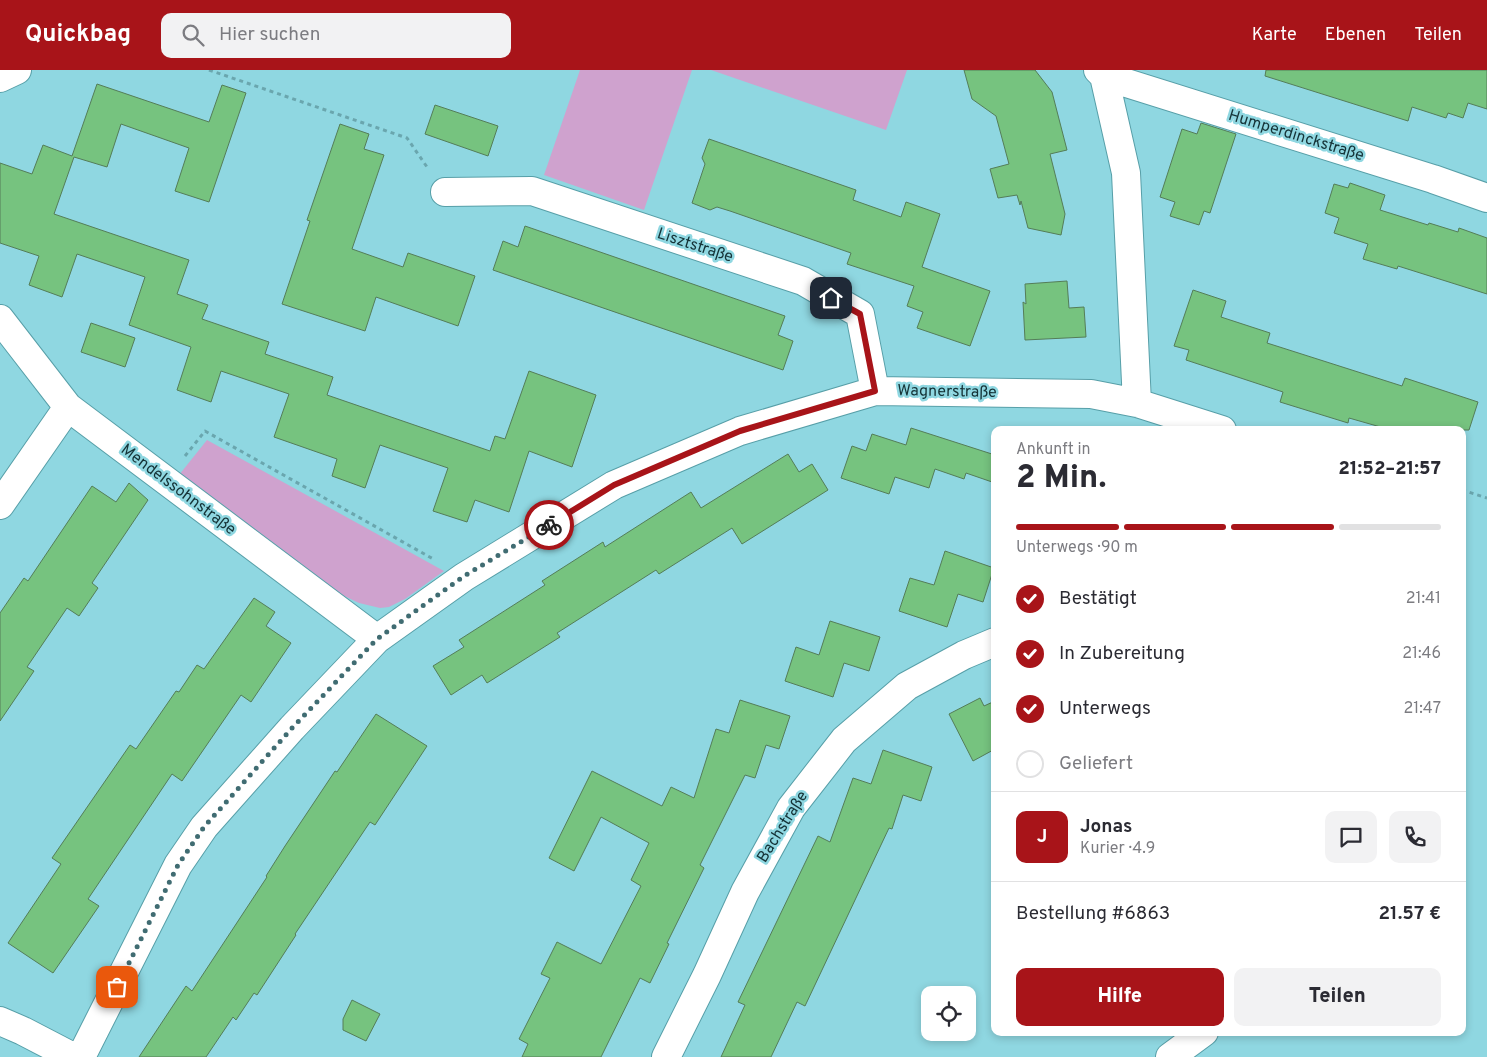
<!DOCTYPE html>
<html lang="de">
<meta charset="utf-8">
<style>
:root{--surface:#fff;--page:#f2f2f3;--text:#2b2b33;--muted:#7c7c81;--line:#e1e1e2;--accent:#a81419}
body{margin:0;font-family:Overpass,sans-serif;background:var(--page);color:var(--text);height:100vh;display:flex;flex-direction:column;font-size:19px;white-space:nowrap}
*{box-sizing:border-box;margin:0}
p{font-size:16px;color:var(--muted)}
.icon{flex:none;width:28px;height:28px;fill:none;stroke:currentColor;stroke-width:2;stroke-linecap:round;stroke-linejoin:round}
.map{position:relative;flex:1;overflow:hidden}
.details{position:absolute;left:991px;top:356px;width:475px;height:610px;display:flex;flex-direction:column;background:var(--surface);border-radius:10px;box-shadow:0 2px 8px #0003}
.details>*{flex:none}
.buttons{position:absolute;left:921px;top:916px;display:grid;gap:10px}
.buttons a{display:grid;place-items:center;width:55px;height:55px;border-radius:10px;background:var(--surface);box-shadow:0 2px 8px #0003;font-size:25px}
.pin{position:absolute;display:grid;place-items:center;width:42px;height:42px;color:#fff;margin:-21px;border-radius:10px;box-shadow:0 2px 8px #0006}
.courier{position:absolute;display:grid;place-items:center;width:50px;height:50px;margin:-25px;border:4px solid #a81419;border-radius:50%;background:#fff;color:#222;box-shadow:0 1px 6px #0007}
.head em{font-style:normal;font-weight:800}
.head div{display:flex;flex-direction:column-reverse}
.head{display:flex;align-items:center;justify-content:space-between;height:85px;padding:0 25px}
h1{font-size:32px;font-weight:800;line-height:38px}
.bar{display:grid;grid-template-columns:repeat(4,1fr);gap:8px 5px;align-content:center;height:60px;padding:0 25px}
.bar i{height:6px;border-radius:4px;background:var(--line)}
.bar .selected{background:var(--accent)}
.bar p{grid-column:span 4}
.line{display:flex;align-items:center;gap:12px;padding:0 25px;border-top:1px solid var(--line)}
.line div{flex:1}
.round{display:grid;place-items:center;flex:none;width:52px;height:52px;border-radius:10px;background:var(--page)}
ol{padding:0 25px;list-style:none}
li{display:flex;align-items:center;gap:15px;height:55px}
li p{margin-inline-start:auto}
li .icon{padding:5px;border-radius:50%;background:var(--accent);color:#fff;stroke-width:4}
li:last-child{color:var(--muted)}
li i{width:28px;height:28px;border:2px solid var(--line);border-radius:50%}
.primary-button{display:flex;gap:10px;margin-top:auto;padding:10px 25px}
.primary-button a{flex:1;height:58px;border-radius:10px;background:var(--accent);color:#fff;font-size:20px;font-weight:800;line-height:58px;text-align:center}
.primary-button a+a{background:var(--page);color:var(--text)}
header{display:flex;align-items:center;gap:30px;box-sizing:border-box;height:70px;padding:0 25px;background:var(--accent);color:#fff}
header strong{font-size:24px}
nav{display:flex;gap:28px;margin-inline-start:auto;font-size:18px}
.search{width:350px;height:45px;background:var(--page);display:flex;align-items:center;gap:12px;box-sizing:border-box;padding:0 18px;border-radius:10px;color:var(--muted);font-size:19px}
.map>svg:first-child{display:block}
.green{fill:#cfa2ce}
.building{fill:#76c37f;stroke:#547d58}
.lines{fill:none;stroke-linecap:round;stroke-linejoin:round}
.minor-casing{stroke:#579fa8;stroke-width:30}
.path{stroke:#6aa6ae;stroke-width:3;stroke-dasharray:4 4;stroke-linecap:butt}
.minor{stroke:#fff;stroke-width:28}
.done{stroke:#406c72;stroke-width:5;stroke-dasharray:0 9}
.route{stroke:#a81419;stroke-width:6}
.labels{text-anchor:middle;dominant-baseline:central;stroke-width:5;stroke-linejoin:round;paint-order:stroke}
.street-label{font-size:16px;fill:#153337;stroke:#8fd7e1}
</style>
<header>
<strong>Quickbag</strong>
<div class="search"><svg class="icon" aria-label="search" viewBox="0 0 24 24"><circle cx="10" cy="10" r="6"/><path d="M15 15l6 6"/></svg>Hier suchen</div>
<nav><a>Karte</a><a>Ebenen</a><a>Teilen</a></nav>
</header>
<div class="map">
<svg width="1487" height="987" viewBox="0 0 1487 987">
<rect width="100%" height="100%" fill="#8fd7e1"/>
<path class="green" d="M 580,0 L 692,0 L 644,140 L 544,105 Z
M 711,0 L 907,0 L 886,60 Z
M 207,370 L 444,501 L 405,529 L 389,537 L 380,538 L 359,533 L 340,524 L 179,405 Z"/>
<path class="building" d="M 964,0 L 1035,0 L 1052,22 L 1067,80 L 1050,84 L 1065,144 L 1061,165 L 1028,158 L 1021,131 L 1020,135 L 1017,125 L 998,128 L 990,99 L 1009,94 L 996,46 L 972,29 Z
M 1266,0 L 1487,0 L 1487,39 L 1468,33 L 1463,48 L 1448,43 L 1446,48 L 1412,37 L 1408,51 L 1265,6 Z
M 97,14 L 209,52 L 222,15 L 246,23 L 209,132 L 175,121 L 189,78 L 121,54 L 107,97 L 74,87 L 54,144 L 189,190 L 177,224 L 208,235 L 202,249 L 269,272 L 265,284 L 333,307 L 327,325 L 490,381 L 495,366 L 505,369 L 529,301 L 596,325 L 572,397 L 529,381 L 509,442 L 475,430 L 467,452 L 433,441 L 448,398 L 380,375 L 365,418 L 332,406 L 337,389 L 274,367 L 289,324 L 221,301 L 211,332 L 177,320 L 191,277 L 129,255 L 145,207 L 77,184 L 62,227 L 29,215 L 39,186 L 0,173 L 0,93 L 32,104 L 43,75 L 72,86 Z
M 435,35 L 498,56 L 488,86 L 425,64 Z
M 1201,53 L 1236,64 L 1210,143 L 1204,141 L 1199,155 L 1170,146 L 1175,132 L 1160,127 L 1182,59 L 1197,64 Z
M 340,54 L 369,64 L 364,79 L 384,85 L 352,179 L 403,197 L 408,183 L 475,206 L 458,256 L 376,227 L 365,261 L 282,234 L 310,151 L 307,150 Z
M 709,69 L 856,120 L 853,130 L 901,147 L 906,132 L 940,144 L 922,197 L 990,221 L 970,276 L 917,258 L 923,242 L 907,236 L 914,216 L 847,194 L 851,183 L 730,141 L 717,137 L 710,140 L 692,133 L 705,94 L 702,88 Z
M 1350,113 L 1385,125 L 1380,140 L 1428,155 L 1429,153 L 1458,162 L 1459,158 L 1487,168 L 1487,224 L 1398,196 L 1397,199 L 1363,189 L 1368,174 L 1334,163 L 1339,148 L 1325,143 L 1334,114 L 1348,118 Z
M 525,156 L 785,246 L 778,265 L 793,271 L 783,300 L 493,200 L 503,171 L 518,177 Z
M 1067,211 L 1069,238 L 1084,237 L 1086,267 L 1025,270 L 1023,232 L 1026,234 L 1025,214 Z
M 1193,220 L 1226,231 L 1221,247 L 1270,263 L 1267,273 L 1402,316 L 1405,308 L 1478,332 L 1469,360 L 1391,360 L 1349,348 L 1348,353 L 1280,332 L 1283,322 L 1186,290 L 1189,280 L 1174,276 Z
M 91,253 L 135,268 L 125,297 L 81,282 Z
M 911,358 L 995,385 L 995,413 L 966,403 L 964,409 L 935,399 L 929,418 L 895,407 L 889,424 L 841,408 L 852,376 L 866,381 L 872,364 L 906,375 Z
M 788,384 L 799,402 L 812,394 L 828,420 L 742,474 L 732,458 L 659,504 L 656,500 L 557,563 L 560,567 L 487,613 L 482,605 L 451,625 L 433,596 L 464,577 L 459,570 L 545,515 L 542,511 L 603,472 L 605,477 L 691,422 L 701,438 Z
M 129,413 L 148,430 L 92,513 L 98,518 L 79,546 L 67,538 L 27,597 L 34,601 L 0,651 L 0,543 L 24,508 L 28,511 L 92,416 L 116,432 Z
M 945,481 L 994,498 L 983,532 L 958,524 L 947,557 L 899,541 L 910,508 L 934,515 Z
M 254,528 L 275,542 L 266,556 L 291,573 L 251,632 L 241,625 L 182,711 L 172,704 L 88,829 L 99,836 L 53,903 L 8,873 L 61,794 L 52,788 L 130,675 L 136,679 L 176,621 L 179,622 L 197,595 L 204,599 Z
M 830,551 L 880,567 L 869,601 L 844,593 L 833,627 L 785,611 L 796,577 L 819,585 Z
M 980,628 L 984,636 L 995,631 L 995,679 L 973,691 L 949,644 Z
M 740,630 L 790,646 L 779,679 L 766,675 L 755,708 L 745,705 L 700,795 L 704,798 L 667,873 L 669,874 L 650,913 L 640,908 L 601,987 L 522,987 L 528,974 L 519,969 L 550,908 L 541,904 L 557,872 L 601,894 L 641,816 L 631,810 L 649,773 L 601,747 L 574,801 L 549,788 L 592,701 L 662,736 L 671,717 L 694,728 L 716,659 L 729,663 Z
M 376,644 L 427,676 L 375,755 L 370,752 L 295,864 L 296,865 L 257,925 L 254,923 L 236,950 L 233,947 L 206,987 L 139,987 L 186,916 L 192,921 L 267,807 L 266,806 L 285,776 L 335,701 L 337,702 Z
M 883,680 L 932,697 L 921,731 L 903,725 L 892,759 L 889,758 L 805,936 L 797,932 L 771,987 L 721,987 L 745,935 L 738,932 L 818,766 L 830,772 L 853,708 L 871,714 Z
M 352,930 L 380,944 L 366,971 L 343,960 L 343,949 Z"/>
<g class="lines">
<g class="minor-casing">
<path id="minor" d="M 1098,0 L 1104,6 L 1126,103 L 1137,333
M 1104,6 L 1433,109 L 1487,128
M 0,8 L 17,0
M 445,122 L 532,121 L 803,211 L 860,244 L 875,321
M 0,249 L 68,337 L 377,569
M 0,435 L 68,337
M 0,951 L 23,961 L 73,987
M 81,987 L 178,795 L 204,757 L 292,658 L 377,569 L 464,507 L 614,415 L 740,361 L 875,321 L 1091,324 L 1137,333 L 1222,360
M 666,987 L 707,905 L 745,822 L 791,738 L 844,670 L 907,616 L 964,585 L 995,572
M 1170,987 L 1204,962"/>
</g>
<path class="path" d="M 209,0 L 407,68 L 427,97
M 185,386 L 205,361 L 435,490
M 1462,420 L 1487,428"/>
<use href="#minor" class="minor"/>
</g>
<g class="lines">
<path class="done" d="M 117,917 L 178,795 L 204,757 L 292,658 L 377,569 L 464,506 L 549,455"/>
<path class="route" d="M 549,455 L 614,415 L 740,361 L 875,321 L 860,244 L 831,228"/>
</g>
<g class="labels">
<g class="street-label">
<text transform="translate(1296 66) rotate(17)">Humperdinckstraße</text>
<text transform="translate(695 176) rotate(18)">Lisztstraße</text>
<text transform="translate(947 322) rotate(1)">Wagnerstraße</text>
<text transform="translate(178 420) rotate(37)">Mendelssohnstraße</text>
<text transform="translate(783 757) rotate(-58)">Bachstraße</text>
</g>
</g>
</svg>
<div class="buttons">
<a><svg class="icon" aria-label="locate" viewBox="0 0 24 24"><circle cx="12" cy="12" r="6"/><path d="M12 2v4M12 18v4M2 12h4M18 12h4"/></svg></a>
</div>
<div class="pin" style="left:117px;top:917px;background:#ea580c"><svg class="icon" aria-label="bag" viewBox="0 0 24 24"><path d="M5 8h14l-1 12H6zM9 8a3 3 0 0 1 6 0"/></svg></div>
<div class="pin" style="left:831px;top:228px;background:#1f2937"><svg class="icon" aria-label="home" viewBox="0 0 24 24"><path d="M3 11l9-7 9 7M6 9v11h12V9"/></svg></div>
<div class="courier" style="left:549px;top:455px"><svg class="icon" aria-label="bike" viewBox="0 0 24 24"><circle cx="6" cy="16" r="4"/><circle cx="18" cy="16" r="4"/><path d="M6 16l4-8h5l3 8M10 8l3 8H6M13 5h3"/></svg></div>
<section class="details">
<div class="head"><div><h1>2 Min.</h1><p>Ankunft in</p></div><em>21:52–21:57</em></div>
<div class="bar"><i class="selected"></i><i class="selected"></i><i class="selected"></i><i></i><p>Unterwegs · 90 m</p></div>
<ol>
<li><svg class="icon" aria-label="check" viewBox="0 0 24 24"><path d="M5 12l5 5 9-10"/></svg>Bestätigt<p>21:41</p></li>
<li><svg class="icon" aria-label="check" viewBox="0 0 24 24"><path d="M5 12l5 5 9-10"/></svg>In Zubereitung<p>21:46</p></li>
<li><svg class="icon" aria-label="check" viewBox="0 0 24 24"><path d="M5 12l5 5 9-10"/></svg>Unterwegs<p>21:47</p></li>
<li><i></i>Geliefert</li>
</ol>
<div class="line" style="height:90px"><b class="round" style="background:var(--accent);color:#fff">J</b><div><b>Jonas</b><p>Kurier · 4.9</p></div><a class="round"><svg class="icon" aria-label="chat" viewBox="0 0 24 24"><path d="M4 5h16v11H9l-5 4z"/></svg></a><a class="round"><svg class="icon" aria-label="phone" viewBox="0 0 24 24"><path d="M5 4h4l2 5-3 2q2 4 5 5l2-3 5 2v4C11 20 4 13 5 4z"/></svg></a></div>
<div class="line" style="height:65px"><div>Bestellung #6863</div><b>21.57 €</b></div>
<div class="primary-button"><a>Hilfe</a><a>Teilen</a></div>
</section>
</div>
